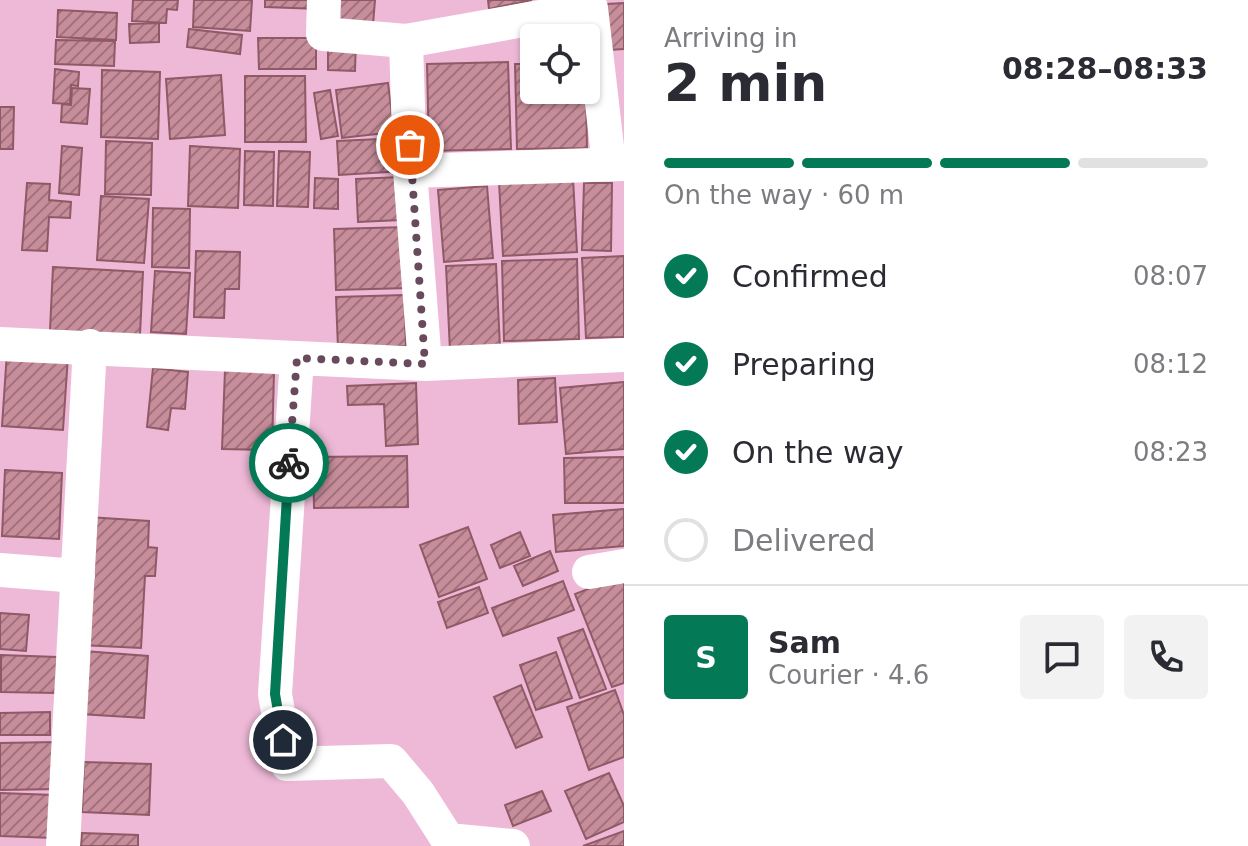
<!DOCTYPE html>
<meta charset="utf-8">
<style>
:root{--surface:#fff;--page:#f2f2f3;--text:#2b2b33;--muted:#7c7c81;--line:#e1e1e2;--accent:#037955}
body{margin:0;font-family:"DejaVu Sans",sans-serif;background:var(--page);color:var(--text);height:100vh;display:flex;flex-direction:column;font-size:30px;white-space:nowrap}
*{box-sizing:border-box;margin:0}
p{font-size:26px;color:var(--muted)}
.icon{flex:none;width:44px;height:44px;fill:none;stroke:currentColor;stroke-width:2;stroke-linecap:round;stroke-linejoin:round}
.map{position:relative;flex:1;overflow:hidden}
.drawer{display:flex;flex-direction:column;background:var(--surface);width:624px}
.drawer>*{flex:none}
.buttons{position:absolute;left:520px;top:24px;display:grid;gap:16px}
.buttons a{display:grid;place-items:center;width:80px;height:80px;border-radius:8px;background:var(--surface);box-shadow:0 2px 6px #0004;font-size:40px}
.pin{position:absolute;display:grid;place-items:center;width:68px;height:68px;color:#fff;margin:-34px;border:4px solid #fff;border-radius:50%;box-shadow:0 2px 8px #0007}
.courier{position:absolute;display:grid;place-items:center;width:80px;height:80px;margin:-40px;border:6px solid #037955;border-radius:50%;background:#fff;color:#222;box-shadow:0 2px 10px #0007}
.head em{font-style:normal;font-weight:700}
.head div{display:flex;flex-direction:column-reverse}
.head{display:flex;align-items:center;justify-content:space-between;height:136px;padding:0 40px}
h1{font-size:52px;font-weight:700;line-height:60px}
.bar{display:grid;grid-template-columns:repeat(4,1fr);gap:12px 8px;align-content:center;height:96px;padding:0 40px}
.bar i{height:10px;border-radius:6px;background:var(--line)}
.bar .selected{background:var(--accent)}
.bar p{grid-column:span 4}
.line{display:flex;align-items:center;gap:20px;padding:0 40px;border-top:2px solid var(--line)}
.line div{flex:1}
.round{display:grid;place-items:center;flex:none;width:84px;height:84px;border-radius:8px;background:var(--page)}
ol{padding:0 40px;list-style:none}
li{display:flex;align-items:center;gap:24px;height:88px}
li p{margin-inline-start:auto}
li .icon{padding:8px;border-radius:50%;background:var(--accent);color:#fff;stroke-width:4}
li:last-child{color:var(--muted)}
li i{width:44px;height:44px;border:4px solid var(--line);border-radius:50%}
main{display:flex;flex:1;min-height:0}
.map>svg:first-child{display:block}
.building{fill:url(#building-hatch);stroke:#8f5966;stroke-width:2}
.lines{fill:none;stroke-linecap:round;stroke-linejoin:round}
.minor{stroke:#fff;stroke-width:34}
.done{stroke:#694a5d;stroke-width:8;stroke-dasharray:0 14.4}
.route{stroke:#037955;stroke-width:10}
</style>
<main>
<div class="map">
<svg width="624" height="846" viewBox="0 0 624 846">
<defs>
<pattern id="building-hatch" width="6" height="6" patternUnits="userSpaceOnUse" patternTransform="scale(2)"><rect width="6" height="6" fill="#c78d9a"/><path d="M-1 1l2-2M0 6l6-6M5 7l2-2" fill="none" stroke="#a1727d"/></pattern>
</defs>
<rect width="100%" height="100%" fill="#eeb9d7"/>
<path class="building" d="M 133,0 L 178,0 L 177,10 L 167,9 L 166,23 L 132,21 Z
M 194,0 L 252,0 L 250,31 L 193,27 Z
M 265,0 L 319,0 L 319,9 L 265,7 Z
M 340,0 L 375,0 L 373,25 L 339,23 Z
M 488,0 L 532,0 L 489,9 Z
M 624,3 L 624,49 L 609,50 L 607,4 Z
M 58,10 L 117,13 L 116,40 L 57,37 Z
M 159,23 L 159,42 L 130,43 L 129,24 Z
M 189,29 L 242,35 L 240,54 L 187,47 Z
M 258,38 L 316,38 L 316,69 L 259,69 Z
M 328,39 L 356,40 L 355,71 L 328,70 Z
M 56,40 L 115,41 L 114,66 L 55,64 Z
M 508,62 L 511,149 L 429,151 L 427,64 Z
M 515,64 L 534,64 L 534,90 L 586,90 L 587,148 L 517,149 Z
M 55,69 L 79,72 L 78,86 L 71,85 L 70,104 L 53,103 Z
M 102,70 L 160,72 L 158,139 L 101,137 Z
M 221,75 L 225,135 L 170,139 L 166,79 Z
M 245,76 L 305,76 L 306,142 L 245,142 Z
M 388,83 L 394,132 L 342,138 L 336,90 Z
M 72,88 L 90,89 L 87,124 L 61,122 L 62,104 L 71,105 Z
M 330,90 L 338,136 L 321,139 L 314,93 Z
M 0,107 L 14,107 L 13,149 L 0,149 Z
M 402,138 L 404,171 L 339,175 L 337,141 Z
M 106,141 L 152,143 L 151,195 L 105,194 Z
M 62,146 L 82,148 L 79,195 L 59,193 Z
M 190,146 L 240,149 L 238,208 L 188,206 Z
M 245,151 L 274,152 L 273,206 L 244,205 Z
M 279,151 L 310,152 L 308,207 L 277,206 Z
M 400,177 L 401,220 L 358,222 L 356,179 Z
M 315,178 L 338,179 L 338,209 L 314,208 Z
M 573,178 L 577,252 L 503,256 L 499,182 Z
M 27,183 L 50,184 L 49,200 L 71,202 L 70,218 L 49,217 L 47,251 L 22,250 Z
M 584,183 L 612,183 L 611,251 L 582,250 Z
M 487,186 L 493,258 L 444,262 L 438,190 Z
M 101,196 L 149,199 L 144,263 L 97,260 Z
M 153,208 L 190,209 L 189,268 L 152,267 Z
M 407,227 L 409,288 L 336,290 L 334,229 Z
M 196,251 L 240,252 L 239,289 L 225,289 L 224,318 L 194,317 Z
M 624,256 L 624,337 L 586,338 L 582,258 Z
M 577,259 L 579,339 L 504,341 L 502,261 Z
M 496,264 L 500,348 L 450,351 L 446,266 Z
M 53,267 L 143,272 L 140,335 L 50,330 Z
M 155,271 L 190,273 L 186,334 L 151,332 Z
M 404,295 L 406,346 L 338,349 L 336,297 Z
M 7,352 L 68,356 L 63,430 L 2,426 Z
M 153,368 L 188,372 L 185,409 L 171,408 L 168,430 L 147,427 Z
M 225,370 L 274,372 L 272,450 L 222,449 Z
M 555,378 L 557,422 L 519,424 L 518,380 Z
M 624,382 L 624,449 L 566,454 L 560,388 Z
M 416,383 L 418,444 L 386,446 L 384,404 L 348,405 L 347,386 Z
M 407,456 L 408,507 L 314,508 L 313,457 Z
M 624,457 L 624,503 L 565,503 L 564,458 Z
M 5,470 L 62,473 L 59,539 L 2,536 Z
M 624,509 L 624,546 L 556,552 L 553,515 Z
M 88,517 L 149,521 L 148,547 L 157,548 L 155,576 L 145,576 L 141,648 L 81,645 Z
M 468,527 L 487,579 L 439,597 L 420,545 Z
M 520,532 L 530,556 L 500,568 L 491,545 Z
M 550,551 L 558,571 L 523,586 L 514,566 Z
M 624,575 L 624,683 L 612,687 L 575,594 Z
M 563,581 L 574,610 L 503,636 L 492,608 Z
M 479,587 L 488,613 L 447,628 L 438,602 Z
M 0,613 L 29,615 L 26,651 L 0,649 Z
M 583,629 L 606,689 L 580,698 L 558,638 Z
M 84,651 L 148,656 L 144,718 L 80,714 Z
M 556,652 L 572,698 L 536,710 L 520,665 Z
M 1,655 L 57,657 L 56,693 L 1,692 Z
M 521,685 L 542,737 L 516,748 L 494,697 Z
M 615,690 L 624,715 L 624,757 L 589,770 L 567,707 Z
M 50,712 L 50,735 L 0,735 L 0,713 Z
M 57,742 L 58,789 L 0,790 L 0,743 Z
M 84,762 L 151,764 L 149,815 L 82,812 Z
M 609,773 L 624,806 L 624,822 L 586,839 L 565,791 Z
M 542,791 L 551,811 L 513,826 L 505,805 Z
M 0,793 L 54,795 L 53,838 L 0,836 Z
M 624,831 L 624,846 L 583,846 Z
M 82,833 L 138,835 L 138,846 L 81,846 Z"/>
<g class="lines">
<path class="minor" d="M 324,0 L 323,34 L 406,41 L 591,8 L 609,164
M 406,41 L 410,171 L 425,364 L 624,355
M 410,171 L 624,164
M 0,344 L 425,364
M 297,358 L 275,694 L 287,764 L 391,761 L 418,793 L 448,840 L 513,846
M 0,570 L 78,576
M 589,572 L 624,566
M 63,846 L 90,346"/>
</g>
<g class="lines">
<path class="done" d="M 289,463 L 297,358 L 425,364 L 410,145"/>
<path class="route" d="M 283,740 L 275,694 L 289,463"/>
</g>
</svg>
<div class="buttons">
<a><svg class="icon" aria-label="locate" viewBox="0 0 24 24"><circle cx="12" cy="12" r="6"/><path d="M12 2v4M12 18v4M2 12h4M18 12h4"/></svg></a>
</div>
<div class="pin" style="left:410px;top:145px;background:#ea580c"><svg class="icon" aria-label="bag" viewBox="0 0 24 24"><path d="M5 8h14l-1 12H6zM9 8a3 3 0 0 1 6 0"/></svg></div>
<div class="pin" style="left:283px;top:740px;background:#1f2937"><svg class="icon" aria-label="home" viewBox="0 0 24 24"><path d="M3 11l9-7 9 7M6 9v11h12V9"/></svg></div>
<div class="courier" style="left:289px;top:463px"><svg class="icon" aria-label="bike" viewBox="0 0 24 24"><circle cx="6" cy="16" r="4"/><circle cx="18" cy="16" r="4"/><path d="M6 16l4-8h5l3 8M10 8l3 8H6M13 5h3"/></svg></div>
</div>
<section class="drawer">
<div class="head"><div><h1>2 min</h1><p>Arriving in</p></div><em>08:28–08:33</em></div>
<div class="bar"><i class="selected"></i><i class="selected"></i><i class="selected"></i><i></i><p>On the way · 60 m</p></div>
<ol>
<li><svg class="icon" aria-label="check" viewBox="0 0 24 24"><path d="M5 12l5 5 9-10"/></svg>Confirmed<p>08:07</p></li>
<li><svg class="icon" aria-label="check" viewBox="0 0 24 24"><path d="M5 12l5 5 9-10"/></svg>Preparing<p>08:12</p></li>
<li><svg class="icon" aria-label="check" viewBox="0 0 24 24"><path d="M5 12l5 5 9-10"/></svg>On the way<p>08:23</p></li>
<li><i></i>Delivered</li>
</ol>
<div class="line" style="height:144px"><b class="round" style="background:var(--accent);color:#fff">S</b><div><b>Sam</b><p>Courier · 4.6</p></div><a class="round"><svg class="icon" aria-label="chat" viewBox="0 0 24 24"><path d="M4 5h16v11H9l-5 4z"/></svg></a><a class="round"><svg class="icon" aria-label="phone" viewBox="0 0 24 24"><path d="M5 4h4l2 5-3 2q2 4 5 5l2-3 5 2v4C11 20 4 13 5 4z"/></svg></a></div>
</section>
</main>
